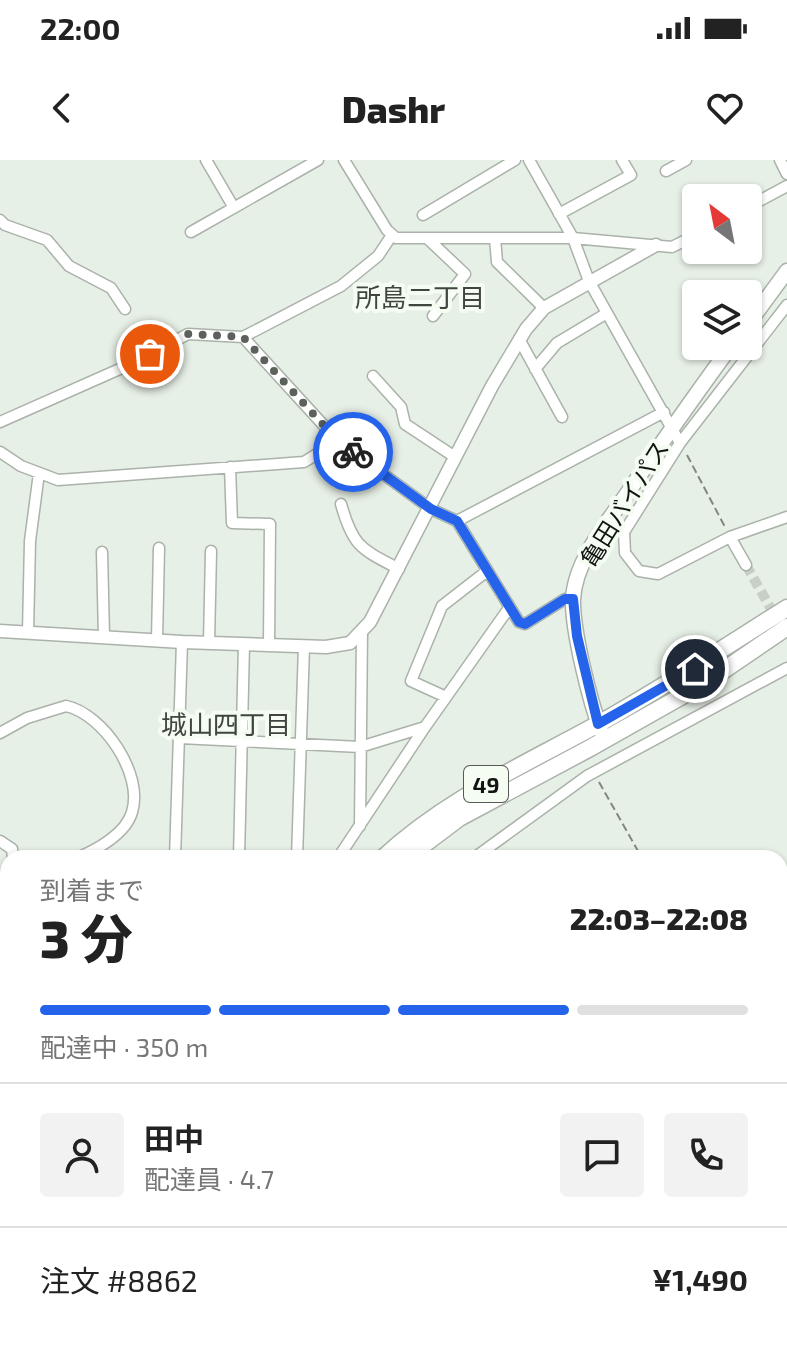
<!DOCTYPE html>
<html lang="ja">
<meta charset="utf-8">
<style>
:root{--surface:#fff;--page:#f2f2f2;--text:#222;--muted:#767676;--line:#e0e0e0;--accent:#2563eb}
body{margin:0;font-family:"Exo 2","Noto Sans JP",sans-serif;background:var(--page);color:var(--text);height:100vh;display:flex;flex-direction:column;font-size:30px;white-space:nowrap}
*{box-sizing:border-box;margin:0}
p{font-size:26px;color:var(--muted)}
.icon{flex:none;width:44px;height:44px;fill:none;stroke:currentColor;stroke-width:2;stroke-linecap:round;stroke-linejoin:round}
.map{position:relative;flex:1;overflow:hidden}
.side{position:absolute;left:0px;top:690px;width:788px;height:498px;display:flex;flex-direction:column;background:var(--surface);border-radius:24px 24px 0 0;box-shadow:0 2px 6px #0004}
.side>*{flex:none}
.needle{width:52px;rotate:328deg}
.controls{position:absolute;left:682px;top:24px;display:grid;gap:16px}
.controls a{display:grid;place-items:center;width:80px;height:80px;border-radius:8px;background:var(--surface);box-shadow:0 2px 6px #0004;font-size:40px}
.pin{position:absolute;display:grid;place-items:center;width:68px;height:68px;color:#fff;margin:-34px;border:4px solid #fff;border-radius:50%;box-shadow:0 2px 8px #0007}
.courier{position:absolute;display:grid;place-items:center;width:80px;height:80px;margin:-40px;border:6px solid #2563eb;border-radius:50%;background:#fff;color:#222;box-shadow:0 2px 10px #0007}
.summary em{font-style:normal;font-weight:800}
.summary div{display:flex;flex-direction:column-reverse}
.summary{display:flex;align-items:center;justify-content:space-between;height:136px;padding:0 40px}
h1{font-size:52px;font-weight:800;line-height:60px}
.bar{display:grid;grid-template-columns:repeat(4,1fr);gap:12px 8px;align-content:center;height:96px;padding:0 40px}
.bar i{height:10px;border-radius:6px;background:var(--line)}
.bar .on{background:var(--accent)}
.bar p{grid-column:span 4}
.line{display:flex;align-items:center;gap:20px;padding:0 40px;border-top:2px solid var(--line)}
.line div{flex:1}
.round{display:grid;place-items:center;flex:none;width:84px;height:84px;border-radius:8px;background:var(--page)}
.status{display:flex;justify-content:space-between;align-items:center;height:56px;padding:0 40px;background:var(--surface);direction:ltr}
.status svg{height:22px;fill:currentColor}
header{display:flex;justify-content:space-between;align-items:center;height:104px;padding:0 40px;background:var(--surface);font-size:36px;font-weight:800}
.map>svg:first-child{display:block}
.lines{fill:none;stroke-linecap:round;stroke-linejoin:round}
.stream{stroke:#53d5ec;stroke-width:3}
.minor-tunnel{stroke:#c7cfc6;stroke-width:10;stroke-dasharray:10 5;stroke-linecap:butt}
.minor-casing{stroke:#aab2a9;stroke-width:13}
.tertiary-casing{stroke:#aab2a9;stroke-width:15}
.secondary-casing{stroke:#aab2a9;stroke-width:17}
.trunk-casing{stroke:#aab2a9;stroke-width:19}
.path{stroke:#818781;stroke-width:2;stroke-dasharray:8 4;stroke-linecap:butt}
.minor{stroke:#fff;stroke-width:10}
.tertiary{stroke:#fff;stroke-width:12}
.secondary{stroke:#fff;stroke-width:14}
.trunk{stroke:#fff;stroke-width:16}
.rail{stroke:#575c56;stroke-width:3;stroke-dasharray:16 8;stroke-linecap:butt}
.done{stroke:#5c615c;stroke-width:8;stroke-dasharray:0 14.4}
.route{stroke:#2563eb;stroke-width:10}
.labels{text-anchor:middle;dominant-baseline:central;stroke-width:8;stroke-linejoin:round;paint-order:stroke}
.shield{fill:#f5fdf3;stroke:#555a55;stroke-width:2}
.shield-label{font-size:22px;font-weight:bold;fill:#111411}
.street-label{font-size:24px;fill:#111411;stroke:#f5fdf3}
.neighbourhood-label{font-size:26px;fill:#40463f;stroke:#f5fdf3}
</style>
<div class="status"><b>22:00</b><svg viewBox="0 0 49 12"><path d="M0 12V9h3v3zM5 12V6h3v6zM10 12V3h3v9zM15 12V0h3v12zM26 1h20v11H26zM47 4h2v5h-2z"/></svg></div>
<header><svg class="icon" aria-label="back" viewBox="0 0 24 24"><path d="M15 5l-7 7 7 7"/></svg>Dashr<svg class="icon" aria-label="heart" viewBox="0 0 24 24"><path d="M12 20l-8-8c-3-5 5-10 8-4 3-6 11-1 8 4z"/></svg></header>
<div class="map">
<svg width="787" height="1187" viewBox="0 0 787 1187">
<rect width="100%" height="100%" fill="#e7f0e6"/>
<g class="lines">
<path class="stream" d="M 563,1180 L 576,1187"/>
<path class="minor-tunnel" d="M 746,405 L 787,477"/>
<g class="minor-casing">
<path id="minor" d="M 206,0 L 234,48
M 344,0 L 387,70 L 396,78 L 573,78 L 672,87 L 696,75
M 529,0 L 573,78 L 589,121 L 680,283
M 780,0 L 787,14
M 666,11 L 686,0
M 748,47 L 787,26
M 559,54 L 631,15 L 622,0
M 423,55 L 515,0
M 0,60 L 5,65 L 47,80 L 69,106 L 111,128 L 125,149
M 191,72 L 318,0
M 495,78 L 497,102 L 544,148
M 428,79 L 465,114 L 433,156
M 787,145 L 680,283 L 624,372 L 625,393 L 639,411 L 658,414 L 730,377 L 787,357
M 243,177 L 338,281 L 431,349 L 457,361 L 519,462 L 525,464 L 565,439 L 573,439
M 519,179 L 562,257
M 535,209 L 557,183 L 607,153
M 373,216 L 401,247 L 405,264 L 455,297
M 0,262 L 131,204 L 188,174 L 243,177 L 341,126 L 378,96 L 392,75
M 0,292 L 21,306 L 58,320 L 304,302 L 338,281
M 230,307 L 232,363 L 270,364 L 269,485
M 341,344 C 353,387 361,389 399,409
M 457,361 L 664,252
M 730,377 L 746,405
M 102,392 L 104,477
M 28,472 L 30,381 L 39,313
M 157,480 L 159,388
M 209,483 L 211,391
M 446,537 L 411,521 L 442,446 L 487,411
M 0,573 L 27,558 L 66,546 C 103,554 144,614 132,652 C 126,674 96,690 77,698
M 180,578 L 360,587 L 425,567
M 360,666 L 362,471
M 0,681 L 12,689 L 13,698
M 175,698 L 182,482
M 239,698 L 244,484
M 297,698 L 304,486
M 338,698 L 425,567 L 509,448
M 474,698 L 587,616 L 787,508
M 8,727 L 2,752 L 8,760
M 0,826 L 8,825
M 0,909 L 8,913
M 0,939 L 8,927
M 0,1028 L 8,1033
M 0,1084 L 8,1072
M 134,1180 L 145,1187
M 536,1180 L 549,1187"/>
</g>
<g class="tertiary-casing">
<path id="tertiary" d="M 0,471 L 182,482 L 326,487 L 350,483 L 370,462 L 492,226 L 526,169 L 544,148 L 656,85"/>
</g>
<g class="secondary-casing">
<path id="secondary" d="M 748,164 L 787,111
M 601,571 C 590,541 572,470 573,439 C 575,400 608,362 629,331 C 662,282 696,234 731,186"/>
</g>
<g class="trunk-casing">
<path id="trunk" d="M 383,698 C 446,639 526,604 600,563 C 664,527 725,487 787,448
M 406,698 L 459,658 L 590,588 L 705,523 L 787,467
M 13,1187 L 18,1180
M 33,1187 L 37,1180"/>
</g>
<path class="path" d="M 687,295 L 725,367
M 599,622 L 642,698
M 780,949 L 787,962
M 361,1180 L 365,1187
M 584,1180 L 597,1187
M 632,1180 L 636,1187"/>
<use href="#minor" class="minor"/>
<use href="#tertiary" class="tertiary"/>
<use href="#secondary" class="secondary"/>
<use href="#trunk" class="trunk"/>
<path class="rail" d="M 0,817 L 8,832
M 203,1180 L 207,1187"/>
</g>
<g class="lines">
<path class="done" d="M 150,194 L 188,174 L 243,177 L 338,281 L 353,292"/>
<path class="route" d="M 353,292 L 431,349 L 457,361 L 519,462 L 525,464 L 565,439 L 573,439 L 577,476 L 598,564 L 695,509"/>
</g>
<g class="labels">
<rect class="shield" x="464" y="606" width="44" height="36" rx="6"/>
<g class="shield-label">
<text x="486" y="624">49</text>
</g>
<g class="street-label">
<text transform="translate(624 343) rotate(-58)">亀田バイパス</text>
</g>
<g class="neighbourhood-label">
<text x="420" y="136">所島二丁目</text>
<text x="226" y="563">城山四丁目</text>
</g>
</g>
</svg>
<div class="controls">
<a><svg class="needle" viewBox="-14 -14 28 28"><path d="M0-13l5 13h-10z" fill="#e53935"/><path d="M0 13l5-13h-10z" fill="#767676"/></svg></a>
<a><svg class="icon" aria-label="layers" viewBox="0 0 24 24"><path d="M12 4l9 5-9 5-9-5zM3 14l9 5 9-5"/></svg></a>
</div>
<div class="pin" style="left:150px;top:194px;background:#ea580c"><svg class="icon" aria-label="bag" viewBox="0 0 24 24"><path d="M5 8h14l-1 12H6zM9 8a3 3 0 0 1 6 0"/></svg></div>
<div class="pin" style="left:695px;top:509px;background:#1f2937"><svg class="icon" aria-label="home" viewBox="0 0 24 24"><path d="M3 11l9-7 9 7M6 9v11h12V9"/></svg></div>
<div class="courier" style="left:353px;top:292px"><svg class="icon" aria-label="bike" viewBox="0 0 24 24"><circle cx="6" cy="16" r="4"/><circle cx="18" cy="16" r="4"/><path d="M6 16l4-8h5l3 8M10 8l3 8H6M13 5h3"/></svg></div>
<section class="side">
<div class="summary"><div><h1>3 分</h1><p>到着まで</p></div><em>22:03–22:08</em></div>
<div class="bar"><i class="on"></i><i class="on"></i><i class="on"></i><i></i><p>配達中 · 350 m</p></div>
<div class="line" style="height:144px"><a class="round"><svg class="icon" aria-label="person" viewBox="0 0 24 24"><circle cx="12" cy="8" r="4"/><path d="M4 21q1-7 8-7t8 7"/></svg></a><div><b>田中</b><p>配達員 · 4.7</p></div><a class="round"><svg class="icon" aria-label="chat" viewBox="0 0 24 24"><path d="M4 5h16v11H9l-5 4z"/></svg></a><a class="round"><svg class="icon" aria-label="phone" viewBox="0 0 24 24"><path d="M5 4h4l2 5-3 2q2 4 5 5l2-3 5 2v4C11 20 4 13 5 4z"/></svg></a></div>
<div class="line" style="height:104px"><div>注文 #8862</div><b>¥1,490</b></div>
</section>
</div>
